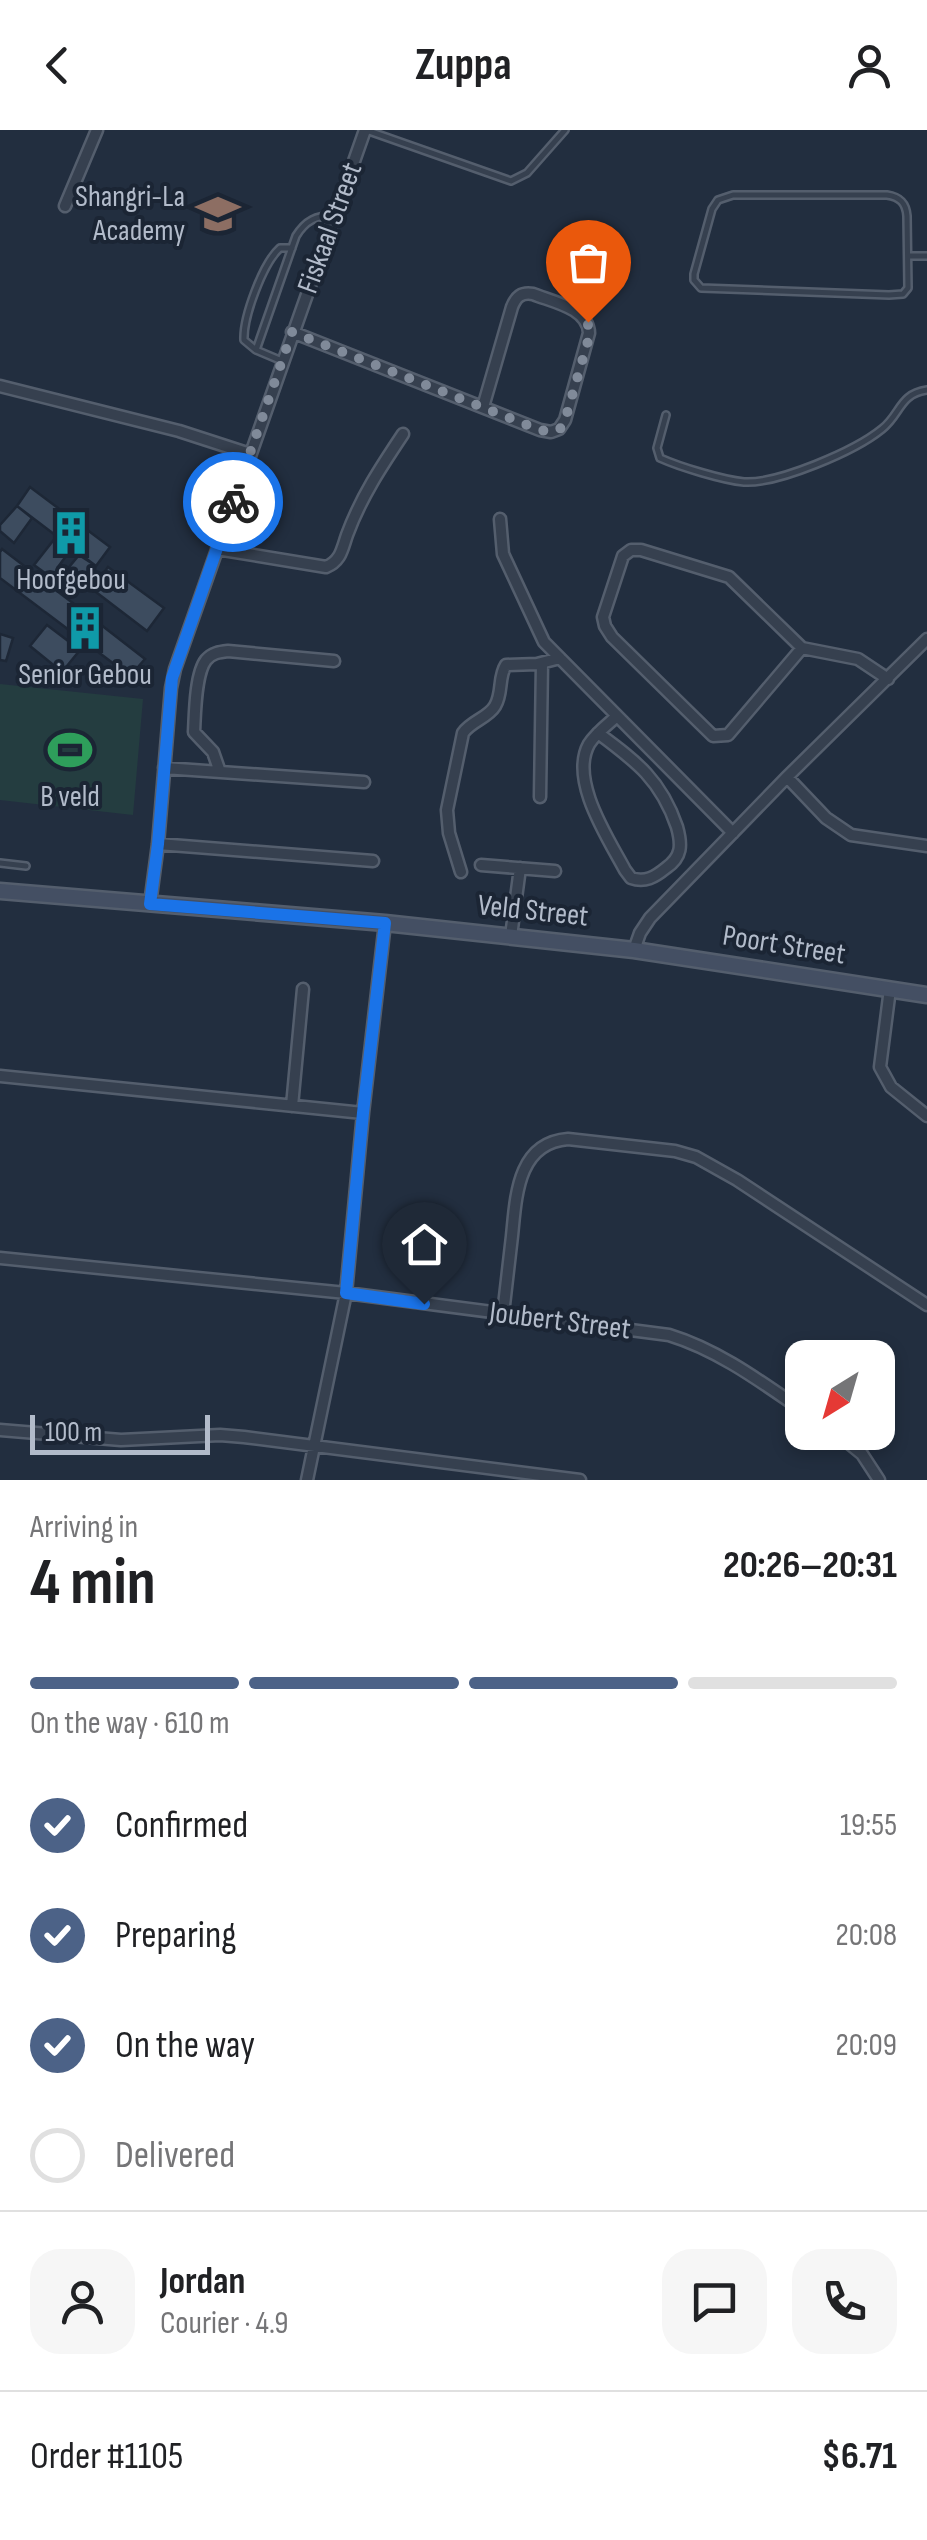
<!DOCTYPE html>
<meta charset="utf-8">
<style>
:root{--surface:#fff;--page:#f6f6f6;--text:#202124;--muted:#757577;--line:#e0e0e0;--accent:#4c6287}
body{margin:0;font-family:"Sofia Sans Condensed",sans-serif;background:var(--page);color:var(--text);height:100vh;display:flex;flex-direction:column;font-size:38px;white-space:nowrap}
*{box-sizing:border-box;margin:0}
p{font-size:32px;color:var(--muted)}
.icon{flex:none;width:55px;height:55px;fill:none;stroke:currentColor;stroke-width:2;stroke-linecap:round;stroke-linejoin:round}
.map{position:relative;height:1350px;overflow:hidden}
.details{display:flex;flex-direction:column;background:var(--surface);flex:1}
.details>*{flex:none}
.needle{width:65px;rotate:217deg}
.controls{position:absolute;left:785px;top:1210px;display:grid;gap:20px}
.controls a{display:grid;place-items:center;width:110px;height:110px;border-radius:20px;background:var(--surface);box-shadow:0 5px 15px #0003;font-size:50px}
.scale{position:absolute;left:30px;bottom:25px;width:180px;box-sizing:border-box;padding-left:10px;border:5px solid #b2bbca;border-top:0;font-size:28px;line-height:35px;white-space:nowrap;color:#b2bbca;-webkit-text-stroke:8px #1b2534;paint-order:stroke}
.pin{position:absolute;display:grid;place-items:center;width:85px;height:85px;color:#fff;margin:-102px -42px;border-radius:50% 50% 50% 0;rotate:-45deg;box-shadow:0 0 10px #0007}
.pin .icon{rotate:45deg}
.courier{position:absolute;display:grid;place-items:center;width:100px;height:100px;margin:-50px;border:8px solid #1a73e8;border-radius:50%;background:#fff;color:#222;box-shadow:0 2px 12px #0007}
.summary em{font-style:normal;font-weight:700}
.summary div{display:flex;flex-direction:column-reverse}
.summary{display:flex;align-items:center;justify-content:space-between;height:170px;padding:0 30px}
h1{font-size:65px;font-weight:700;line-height:75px}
.bar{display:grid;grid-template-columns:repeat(4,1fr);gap:15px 10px;align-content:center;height:120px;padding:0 30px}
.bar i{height:12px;border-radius:8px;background:var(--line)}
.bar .current{background:var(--accent)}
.bar p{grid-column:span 4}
.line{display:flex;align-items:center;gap:25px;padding:0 30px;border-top:2px solid var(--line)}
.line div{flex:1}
.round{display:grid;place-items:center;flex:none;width:105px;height:105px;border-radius:30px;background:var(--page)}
ol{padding:0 30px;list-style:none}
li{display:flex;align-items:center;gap:30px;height:110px}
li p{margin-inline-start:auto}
li .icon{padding:10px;border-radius:50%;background:var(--accent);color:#fff;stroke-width:4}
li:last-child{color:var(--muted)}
li i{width:55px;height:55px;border:5px solid var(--line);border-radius:50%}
header{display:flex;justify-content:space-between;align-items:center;height:130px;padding:0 30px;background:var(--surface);font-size:45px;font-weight:700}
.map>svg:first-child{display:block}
.green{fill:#243d40}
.building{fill:#3d4c5f;stroke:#1d2736;stroke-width:2.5}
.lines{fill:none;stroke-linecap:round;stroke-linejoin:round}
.lane-casing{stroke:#545e6d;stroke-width:10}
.street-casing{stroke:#545e6d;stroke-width:15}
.secondary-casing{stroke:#545e6d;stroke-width:19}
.lane{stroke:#36404f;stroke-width:5}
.street{stroke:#36404f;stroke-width:10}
.secondary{stroke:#444f63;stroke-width:14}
.done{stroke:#808a99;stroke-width:10;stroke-dasharray:0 18}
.route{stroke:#1a73e8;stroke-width:12}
.labels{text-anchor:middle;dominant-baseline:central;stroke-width:8;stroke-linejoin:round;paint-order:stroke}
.poi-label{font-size:30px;fill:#b2bbca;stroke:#1b2534}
.street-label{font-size:30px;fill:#b2bbca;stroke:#1b2534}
</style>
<header><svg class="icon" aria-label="back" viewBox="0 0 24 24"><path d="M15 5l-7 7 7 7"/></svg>Zuppa<svg class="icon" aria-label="person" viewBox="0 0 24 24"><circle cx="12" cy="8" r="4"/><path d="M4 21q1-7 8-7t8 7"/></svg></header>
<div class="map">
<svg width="927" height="1350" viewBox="0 0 927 1350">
<rect width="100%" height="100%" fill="#222e3f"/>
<path class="green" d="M 0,554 L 143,569 L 133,685 L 0,670 Z"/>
<path class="building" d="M 30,357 L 110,417 L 96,436 L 17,376 Z
M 17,376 L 32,388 L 14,413 L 0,401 L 0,395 Z
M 56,407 L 72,418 L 58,437 L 65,442 L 79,425 L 96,436 L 74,464 L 34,435 Z
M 2,419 L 78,477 L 145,529 L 130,546 L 0,448 L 0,422 Z
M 108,437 L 164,478 L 147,501 L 92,459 Z
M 47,495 L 80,520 L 62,542 L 30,516 Z
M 0,504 L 13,508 L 6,531 L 0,530 Z"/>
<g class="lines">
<g class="lane-casing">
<path id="lane" d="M 366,0 L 511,51 L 527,43 L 565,0
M 733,65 L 887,65 C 900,67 906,73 907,86 L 908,158 L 903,164 L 889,165 L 701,158 L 694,150 L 694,144 L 712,79 L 718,70 Z
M 910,126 L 927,126
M 256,220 L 244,210 C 243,187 263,133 280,118 L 292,118
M 282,231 L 256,220 L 296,106 C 306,90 316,86 334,85
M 666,285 L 657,318 L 660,328 C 680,337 723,350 744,352 C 778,354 855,321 882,299 C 901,284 899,264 927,260
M 0,733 L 26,736"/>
</g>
<g class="street-casing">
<path id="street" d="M 65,76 L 97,0
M 292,202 L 540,300 L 551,302 L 559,299 L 565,290 L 589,203 C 588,178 553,172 533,164 C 521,162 516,167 512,177 L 483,277
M 0,256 L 179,301 L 250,324
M 500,389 L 503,424 L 544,512 L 733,703
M 217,419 L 326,437 C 341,431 342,419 347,405 C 361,367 381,337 403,304
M 802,518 L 728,605 L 713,606 L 612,507 L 605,496 L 603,487 L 623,426 L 631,420 L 641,420 L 729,447 L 802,518 L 858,529 L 888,549
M 598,603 C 637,632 661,650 677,697 C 682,715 682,727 666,738 C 655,747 645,753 631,748 L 625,740 C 608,708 569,650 589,614 C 596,603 607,595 617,586
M 164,638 L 364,652
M 220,642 L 213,622 L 194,602 C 195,585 195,544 206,530 C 212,523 219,522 228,521 L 334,531
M 787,647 L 826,688 L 851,705 L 927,716
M 540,667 L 542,533
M 158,714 L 373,731
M 481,735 L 555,741
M 461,742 L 449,703 L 447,680 L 463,603 C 471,591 488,588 495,576 C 503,563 498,547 506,535 L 537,534 L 560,528
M 150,774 L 158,714 L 171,558 L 175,539 L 365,0
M 511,806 L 520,738
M 634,820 L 640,803 L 650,788 L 787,647 L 927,509
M 890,859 L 880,937 L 891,957 L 927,986
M 0,946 L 363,983
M 292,976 L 303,859
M 0,1128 L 346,1163 L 669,1205 C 718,1220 760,1251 802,1280
M 503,1184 C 506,1158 509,1132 512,1106 C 516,1067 517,1013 568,1009 L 675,1021 L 696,1027 L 737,1050 L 927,1175
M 0,1300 L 121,1310 L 220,1305 L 244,1307 L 580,1350
M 835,1302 L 862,1324 L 879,1350
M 307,1350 L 346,1163 L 363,983 L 385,793"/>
</g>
<g class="secondary-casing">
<path id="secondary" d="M 0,761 L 385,793 L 634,820 L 927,865"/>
</g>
<use href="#lane" class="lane"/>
<use href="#street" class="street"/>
<use href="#secondary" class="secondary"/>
</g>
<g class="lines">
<path class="done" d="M 233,372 L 292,202 L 540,300 L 551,302 L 560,299 L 565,290 L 588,211 L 588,192"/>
<path class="route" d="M 233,372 L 172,548 L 158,714 L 150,774 L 385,793 L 363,983 L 346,1163 L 424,1174"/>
</g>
<defs>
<g id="school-bare" transform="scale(3.45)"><path d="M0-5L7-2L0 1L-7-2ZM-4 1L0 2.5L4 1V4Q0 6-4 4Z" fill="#8d6e63" stroke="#1b2534" stroke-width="2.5" paint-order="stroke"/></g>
<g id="building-bare" transform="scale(3.45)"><path d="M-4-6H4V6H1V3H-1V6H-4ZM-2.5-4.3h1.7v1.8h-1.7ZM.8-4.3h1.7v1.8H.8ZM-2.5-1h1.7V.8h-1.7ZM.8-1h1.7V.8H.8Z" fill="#0f9aa8" stroke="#1b2534" stroke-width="2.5" paint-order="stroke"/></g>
<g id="stadium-bare" transform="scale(3.45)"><path d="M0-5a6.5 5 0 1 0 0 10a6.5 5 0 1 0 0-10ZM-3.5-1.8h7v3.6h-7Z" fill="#2e9e5b" stroke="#1b2534" stroke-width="2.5" paint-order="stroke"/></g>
</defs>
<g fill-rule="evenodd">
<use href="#school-bare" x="218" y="84"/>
<use href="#building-bare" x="71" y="403"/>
<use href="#building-bare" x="85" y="498"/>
<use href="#stadium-bare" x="70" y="620"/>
</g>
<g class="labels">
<g class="poi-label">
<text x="185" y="67" text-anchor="end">Shangri-La<tspan x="185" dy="34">Academy</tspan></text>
<text x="71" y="450">Hoofgebou</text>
<text x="85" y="545">Senior Gebou</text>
<text x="70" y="667">B veld</text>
</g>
<g class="street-label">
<text transform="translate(330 98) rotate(-70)">Fiskaal Street</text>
<text transform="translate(533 781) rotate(6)">Veld Street</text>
<text transform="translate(784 815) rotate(9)">Poort Street</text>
<text transform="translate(560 1191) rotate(7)">Joubert Street</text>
</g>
</g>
</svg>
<div class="controls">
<a><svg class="needle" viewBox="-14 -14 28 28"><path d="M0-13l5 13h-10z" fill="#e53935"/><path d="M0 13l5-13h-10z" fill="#757577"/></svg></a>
</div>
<div class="scale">100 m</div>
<div class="pin" style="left:588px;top:192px;background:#ea580c"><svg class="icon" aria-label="bag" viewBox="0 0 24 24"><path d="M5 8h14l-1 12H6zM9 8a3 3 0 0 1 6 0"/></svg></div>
<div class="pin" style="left:424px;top:1174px;background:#1f2937"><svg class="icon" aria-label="home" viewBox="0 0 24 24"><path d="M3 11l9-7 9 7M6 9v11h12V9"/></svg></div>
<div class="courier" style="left:233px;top:372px"><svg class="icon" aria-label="bike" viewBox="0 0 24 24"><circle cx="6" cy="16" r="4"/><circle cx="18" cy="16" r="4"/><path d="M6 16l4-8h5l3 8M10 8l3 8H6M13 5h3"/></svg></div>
</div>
<section class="details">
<div class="summary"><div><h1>4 min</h1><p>Arriving in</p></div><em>20:26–20:31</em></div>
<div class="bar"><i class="current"></i><i class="current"></i><i class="current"></i><i></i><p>On the way · 610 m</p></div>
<ol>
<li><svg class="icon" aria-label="check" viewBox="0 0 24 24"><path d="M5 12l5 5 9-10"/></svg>Confirmed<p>19:55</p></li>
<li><svg class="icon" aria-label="check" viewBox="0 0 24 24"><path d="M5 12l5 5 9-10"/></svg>Preparing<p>20:08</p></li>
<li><svg class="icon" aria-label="check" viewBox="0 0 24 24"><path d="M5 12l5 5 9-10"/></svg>On the way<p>20:09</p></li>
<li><i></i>Delivered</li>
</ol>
<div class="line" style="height:180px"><a class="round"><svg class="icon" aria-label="person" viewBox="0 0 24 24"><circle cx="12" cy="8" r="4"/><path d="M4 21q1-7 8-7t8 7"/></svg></a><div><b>Jordan</b><p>Courier · 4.9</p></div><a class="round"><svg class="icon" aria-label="chat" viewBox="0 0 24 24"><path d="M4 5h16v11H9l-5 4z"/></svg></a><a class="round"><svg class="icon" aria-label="phone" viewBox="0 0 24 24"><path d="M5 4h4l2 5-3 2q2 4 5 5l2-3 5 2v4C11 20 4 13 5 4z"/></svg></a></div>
<div class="line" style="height:130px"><div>Order #1105</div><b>$6.71</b></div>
</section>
